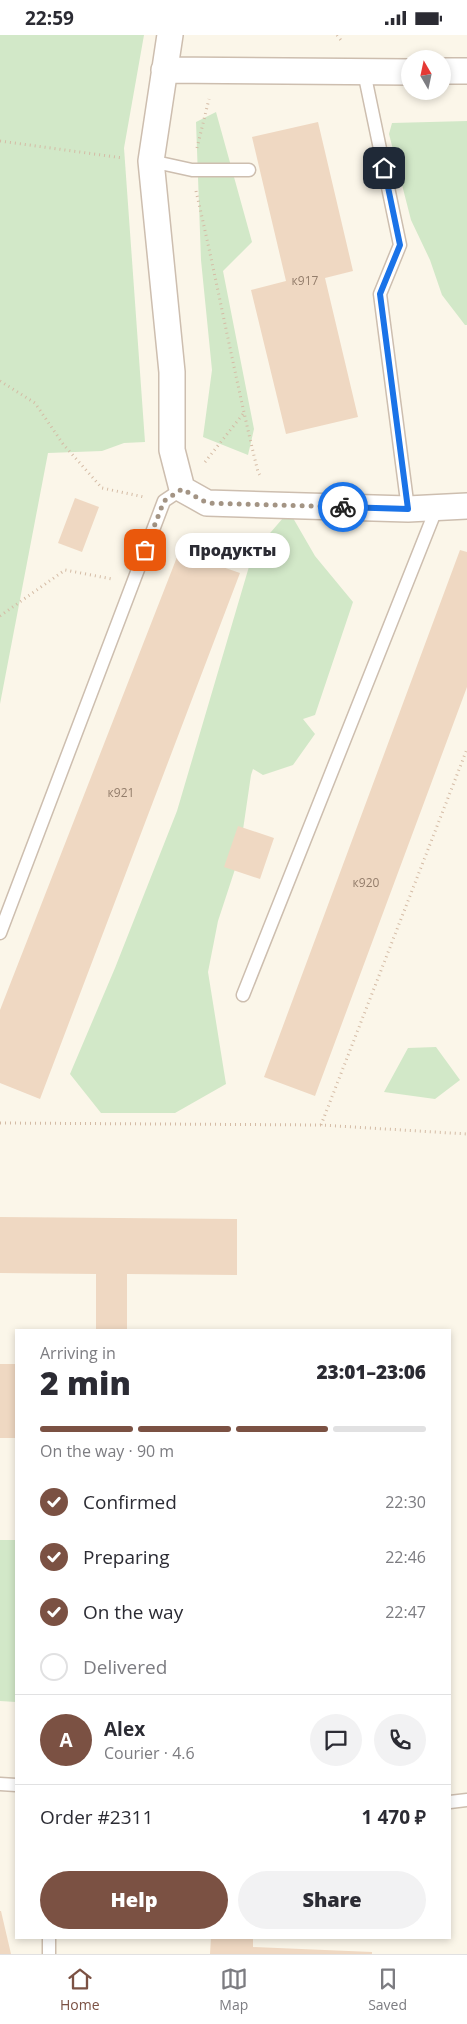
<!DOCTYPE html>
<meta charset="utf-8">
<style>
:root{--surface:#fff;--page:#f2f2f3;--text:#2b2b33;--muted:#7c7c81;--line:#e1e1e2;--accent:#7b5143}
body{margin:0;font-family:"Open Sans",sans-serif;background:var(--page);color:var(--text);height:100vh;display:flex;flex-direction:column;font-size:19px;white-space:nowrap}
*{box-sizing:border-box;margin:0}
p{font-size:16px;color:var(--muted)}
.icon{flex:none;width:28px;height:28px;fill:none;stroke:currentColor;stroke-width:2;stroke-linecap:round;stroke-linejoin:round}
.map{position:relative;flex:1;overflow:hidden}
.drawer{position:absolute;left:15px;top:1294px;width:436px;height:610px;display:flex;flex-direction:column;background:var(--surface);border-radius:0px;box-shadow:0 2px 8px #0003}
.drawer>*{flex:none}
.needle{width:32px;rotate:351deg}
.buttons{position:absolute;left:401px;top:15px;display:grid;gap:10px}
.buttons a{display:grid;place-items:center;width:50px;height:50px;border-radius:50%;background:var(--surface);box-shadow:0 2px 8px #0003;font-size:25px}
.pin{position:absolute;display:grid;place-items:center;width:42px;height:42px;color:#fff;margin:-21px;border-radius:10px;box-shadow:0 2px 8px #0006}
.courier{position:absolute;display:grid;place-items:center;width:50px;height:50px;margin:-25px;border:4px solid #1a73e8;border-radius:50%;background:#fff;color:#222;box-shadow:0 1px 6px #0007}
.bubble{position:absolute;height:35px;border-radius:18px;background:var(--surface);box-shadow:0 2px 8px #0003;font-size:16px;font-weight:800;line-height:35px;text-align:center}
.head em{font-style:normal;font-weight:800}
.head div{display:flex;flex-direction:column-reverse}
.head{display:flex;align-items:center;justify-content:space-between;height:85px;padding:0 25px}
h1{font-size:32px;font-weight:800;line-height:38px}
.bar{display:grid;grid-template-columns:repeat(4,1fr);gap:8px 5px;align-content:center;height:60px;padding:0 25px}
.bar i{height:6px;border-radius:4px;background:var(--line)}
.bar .selected{background:var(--accent)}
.bar p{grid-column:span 4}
.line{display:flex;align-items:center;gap:12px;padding:0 25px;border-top:1px solid var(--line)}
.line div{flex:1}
.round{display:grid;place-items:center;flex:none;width:52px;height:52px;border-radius:26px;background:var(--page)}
ol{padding:0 25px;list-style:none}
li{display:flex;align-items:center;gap:15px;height:55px}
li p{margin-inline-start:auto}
li .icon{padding:5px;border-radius:50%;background:var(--accent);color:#fff;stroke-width:4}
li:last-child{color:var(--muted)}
li i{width:28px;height:28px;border:2px solid var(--line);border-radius:50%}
.primary-button{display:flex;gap:10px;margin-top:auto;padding:10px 25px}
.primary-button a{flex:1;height:58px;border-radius:30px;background:var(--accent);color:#fff;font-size:20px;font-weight:800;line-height:58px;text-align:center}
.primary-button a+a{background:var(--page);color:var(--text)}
.status{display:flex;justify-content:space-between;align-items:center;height:35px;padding:0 25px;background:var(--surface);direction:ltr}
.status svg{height:14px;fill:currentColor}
.menu{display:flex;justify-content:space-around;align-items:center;height:70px;border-top:1px solid var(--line);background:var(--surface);font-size:14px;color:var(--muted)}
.menu a{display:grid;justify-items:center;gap:2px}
.menu .selected{color:var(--accent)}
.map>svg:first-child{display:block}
.green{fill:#d2e8c8}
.building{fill:#efd8c2}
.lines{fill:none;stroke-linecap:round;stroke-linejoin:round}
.lane-casing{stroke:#cdbeaf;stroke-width:15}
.street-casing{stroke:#cdbeaf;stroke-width:28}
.path{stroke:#d4bba5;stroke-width:3;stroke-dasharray:1 4;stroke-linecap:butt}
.lane{stroke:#fff;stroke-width:12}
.street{stroke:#fff;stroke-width:25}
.done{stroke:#a39484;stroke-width:5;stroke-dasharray:0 9}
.route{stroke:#1a73e8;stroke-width:6}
.labels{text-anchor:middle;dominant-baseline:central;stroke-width:5;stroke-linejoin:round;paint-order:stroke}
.number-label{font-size:12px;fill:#937d6b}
</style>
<div class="status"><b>22:59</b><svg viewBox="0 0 49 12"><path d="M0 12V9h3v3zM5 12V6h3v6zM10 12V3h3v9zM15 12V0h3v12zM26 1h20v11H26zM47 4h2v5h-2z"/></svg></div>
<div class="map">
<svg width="467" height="1919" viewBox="0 0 467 1919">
<rect width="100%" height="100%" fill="#fbf6e9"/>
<path class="green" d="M 0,0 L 144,0 L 124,113 L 145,407 L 124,408 L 102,416 L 48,418 L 0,669 Z
M 216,77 L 252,207 L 223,236 L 254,394 L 248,420 L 203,402 L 212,335 L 201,225 L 196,87 Z
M 467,86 L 467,290 L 465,290 L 442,260 L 430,225 L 411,185 L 389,99 L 392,88 Z
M 289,476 L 315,521 L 353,567 L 315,680 L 303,684 L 315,699 L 293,730 L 263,740 L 253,734 L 251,740 L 239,822 L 218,886 L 208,937 L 226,1049 L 175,1078 L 101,1078 L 70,1039 L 115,933 L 177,776 L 253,518 Z
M 436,1012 L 460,1045 L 435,1064 L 384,1057 L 408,1013 Z
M 0,1505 L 16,1505 L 16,1667 L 0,1666 Z"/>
<path class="building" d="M 318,87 L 353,236 L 325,243 L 358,382 L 286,399 L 251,255 L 286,246 L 252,102 Z
M 75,463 L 99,472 L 82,517 L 58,508 Z
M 460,515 L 467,517 L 467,652 L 315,1061 L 264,1042 Z
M 179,517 L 240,538 L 40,1064 L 0,1048 L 0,975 Z
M 238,791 L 274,803 L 260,844 L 224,832 Z
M 0,1182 L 237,1184 L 237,1240 L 127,1239 L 127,1295 L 96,1295 L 96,1239 L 0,1238 Z
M 0,1329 L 16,1329 L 16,1403 L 0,1403 Z
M 0,1876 L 1,1876 L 11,1919 L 0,1919 Z
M 211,1902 L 253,1902 L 253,1912 L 372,1917 L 372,1919 L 210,1919 Z"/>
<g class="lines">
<g class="lane-casing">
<path id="lane" d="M 364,37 L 400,210 L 380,259 L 408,474
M 151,126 L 192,135 L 249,135
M 0,898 L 164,466 L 182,454
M 243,960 L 437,472
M 0,1749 L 16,1750
M 450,1767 L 467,1765
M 49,1902 L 49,1919"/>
</g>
<g class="street-casing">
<path id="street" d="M 170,0 L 151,126 L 172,337 L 172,415 L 182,454 L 207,468 L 408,474 L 467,471
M 164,35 L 410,37
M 442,36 L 467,36"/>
</g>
<path class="path" d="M 337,0 L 343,8
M 0,106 L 123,123
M 197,113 L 209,64
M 196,156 C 218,250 235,344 258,437 L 261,442
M 0,346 L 35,368 L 63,409 L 102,453 L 144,462
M 205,427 L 243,379
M 0,581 L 65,535 L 112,544
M 0,1088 L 321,1090 L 467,1099
M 321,1090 L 467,714"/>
<use href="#lane" class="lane"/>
<use href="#street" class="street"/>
</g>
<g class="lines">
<path class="done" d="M 145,515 L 164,466 L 182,454 L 207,468 L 343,472"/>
<path class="route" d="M 343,472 L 408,474 L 380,259 L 400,210 L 384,133"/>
</g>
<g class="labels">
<g class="number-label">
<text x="305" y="245">к917</text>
<text x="121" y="757">к921</text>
<text x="366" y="847">к920</text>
</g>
</g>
</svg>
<div class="buttons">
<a><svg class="needle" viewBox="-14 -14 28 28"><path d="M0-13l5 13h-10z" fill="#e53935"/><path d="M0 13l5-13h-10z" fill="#7c7c81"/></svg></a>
</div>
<div class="pin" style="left:145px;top:515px;background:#ea580c"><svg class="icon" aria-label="bag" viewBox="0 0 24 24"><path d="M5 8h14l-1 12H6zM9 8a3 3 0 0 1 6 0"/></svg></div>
<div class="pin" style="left:384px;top:133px;background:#1f2937"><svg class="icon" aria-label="home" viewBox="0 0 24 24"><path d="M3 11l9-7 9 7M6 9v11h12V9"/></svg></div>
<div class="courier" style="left:343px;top:472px"><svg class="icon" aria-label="bike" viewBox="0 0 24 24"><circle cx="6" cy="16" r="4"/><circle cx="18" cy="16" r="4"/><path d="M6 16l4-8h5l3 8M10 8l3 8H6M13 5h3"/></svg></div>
<div class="bubble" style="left:175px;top:498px;width:115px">Продукты</div>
<section class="drawer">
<div class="head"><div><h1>2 min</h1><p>Arriving in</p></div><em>23:01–23:06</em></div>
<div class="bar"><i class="selected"></i><i class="selected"></i><i class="selected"></i><i></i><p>On the way · 90 m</p></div>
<ol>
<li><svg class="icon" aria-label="check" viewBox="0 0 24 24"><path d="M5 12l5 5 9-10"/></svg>Confirmed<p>22:30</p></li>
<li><svg class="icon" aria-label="check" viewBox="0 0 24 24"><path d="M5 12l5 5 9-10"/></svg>Preparing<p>22:46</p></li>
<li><svg class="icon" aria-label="check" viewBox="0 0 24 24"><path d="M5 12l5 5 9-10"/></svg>On the way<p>22:47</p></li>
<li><i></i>Delivered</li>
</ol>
<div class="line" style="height:90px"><b class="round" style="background:var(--accent);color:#fff">A</b><div><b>Alex</b><p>Courier · 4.6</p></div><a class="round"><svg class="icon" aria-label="chat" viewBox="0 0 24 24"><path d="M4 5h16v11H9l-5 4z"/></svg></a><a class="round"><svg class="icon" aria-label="phone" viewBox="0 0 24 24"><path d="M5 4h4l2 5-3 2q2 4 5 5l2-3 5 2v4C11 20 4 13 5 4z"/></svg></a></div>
<div class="line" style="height:65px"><div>Order #2311</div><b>1 470 ₽</b></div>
<div class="primary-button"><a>Help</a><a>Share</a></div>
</section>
</div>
<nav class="menu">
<a class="selected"><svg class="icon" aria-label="home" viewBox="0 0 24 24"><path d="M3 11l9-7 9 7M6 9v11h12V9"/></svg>Home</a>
<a><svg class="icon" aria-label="map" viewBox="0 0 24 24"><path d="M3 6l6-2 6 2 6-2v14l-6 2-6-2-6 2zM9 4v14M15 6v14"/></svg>Map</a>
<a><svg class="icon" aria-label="saved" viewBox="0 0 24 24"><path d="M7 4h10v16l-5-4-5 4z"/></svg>Saved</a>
</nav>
